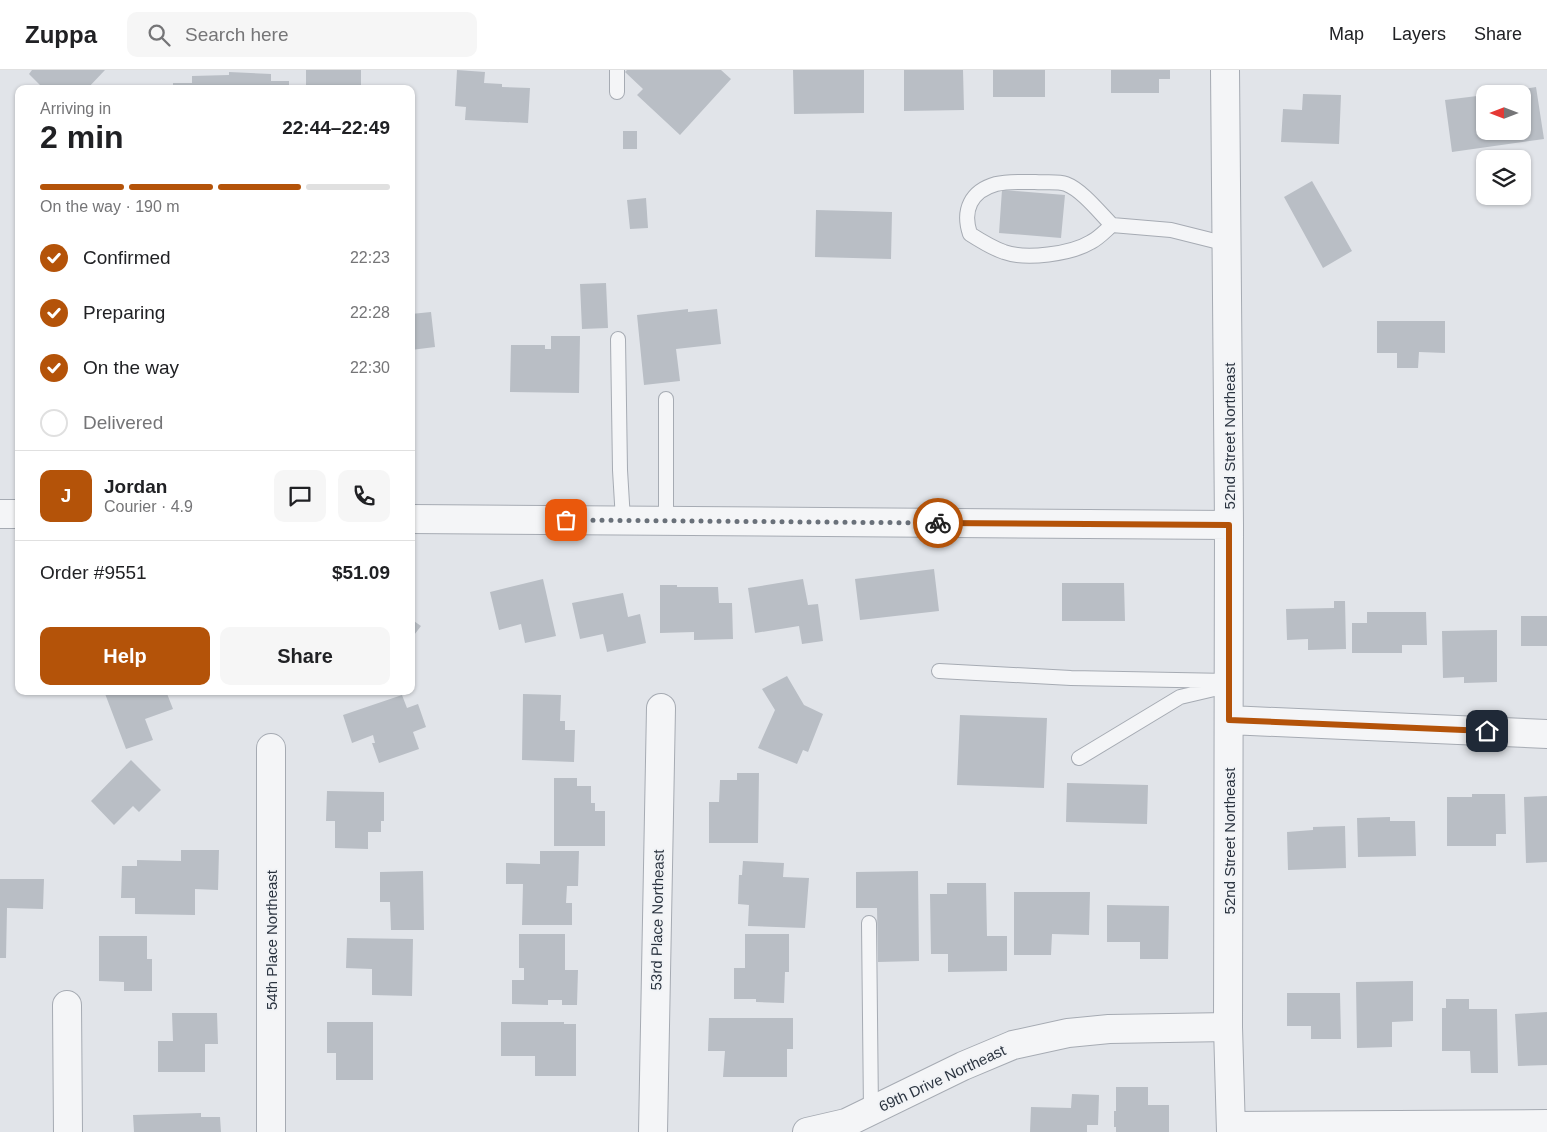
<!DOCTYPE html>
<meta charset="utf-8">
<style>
:root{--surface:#fff;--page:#f6f6f6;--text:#202124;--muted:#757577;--line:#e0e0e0;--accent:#b45309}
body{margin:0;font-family:Arial,sans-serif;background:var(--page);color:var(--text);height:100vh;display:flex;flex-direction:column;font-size:19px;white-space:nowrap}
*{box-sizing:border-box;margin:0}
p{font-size:16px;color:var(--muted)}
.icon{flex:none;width:28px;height:28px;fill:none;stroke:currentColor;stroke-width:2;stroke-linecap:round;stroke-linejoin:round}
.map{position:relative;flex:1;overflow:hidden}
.side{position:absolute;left:15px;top:15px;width:400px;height:610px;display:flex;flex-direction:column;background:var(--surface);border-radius:10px;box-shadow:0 1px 4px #0004}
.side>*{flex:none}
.needle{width:32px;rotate:270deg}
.buttons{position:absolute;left:1476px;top:15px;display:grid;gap:10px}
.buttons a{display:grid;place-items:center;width:55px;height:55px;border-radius:10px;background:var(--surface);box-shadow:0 1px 4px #0004;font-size:25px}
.pin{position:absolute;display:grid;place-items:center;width:42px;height:42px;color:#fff;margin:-21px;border-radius:10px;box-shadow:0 2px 8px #0006}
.courier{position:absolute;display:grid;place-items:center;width:50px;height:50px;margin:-25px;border:4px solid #b45309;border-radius:50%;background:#fff;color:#222;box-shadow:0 1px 6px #0007}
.headline em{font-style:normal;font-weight:600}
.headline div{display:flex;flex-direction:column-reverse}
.headline{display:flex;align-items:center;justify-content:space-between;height:85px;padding:0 25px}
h1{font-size:32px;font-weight:600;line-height:38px}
.bar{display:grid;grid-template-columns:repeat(4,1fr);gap:8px 5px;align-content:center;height:60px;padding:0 25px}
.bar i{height:6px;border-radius:4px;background:var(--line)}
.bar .current{background:var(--accent)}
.bar p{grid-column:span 4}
.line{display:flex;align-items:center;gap:12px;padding:0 25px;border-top:1px solid var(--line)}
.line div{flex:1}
.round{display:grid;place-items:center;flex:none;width:52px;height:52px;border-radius:10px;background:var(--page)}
ol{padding:0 25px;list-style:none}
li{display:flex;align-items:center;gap:15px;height:55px}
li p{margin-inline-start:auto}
li .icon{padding:5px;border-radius:50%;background:var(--accent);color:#fff;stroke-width:4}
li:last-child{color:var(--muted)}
li i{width:28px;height:28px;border:2px solid var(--line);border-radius:50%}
.button{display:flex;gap:10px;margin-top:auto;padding:10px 25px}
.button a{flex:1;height:58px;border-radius:10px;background:var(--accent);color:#fff;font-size:20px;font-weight:600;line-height:58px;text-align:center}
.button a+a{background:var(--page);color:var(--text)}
header{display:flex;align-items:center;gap:30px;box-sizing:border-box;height:70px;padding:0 25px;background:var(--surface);border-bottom:1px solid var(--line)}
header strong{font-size:24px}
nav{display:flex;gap:28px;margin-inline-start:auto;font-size:18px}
.search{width:350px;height:45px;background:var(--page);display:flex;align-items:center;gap:12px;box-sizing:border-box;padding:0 18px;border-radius:10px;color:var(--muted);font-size:19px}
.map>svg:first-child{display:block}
.building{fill:#b9bec5}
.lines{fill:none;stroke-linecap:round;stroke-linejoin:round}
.service-casing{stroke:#a6abb3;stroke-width:16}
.minor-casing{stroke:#a6abb3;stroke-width:30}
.service{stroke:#f4f5f7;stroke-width:14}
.minor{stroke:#f4f5f7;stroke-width:28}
.done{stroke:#6a717a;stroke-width:5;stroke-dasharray:0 9}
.route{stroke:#b45309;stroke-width:6}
.labels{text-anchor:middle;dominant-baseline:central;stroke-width:4;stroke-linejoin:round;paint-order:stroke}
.street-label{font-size:15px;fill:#2a333f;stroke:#f1f3f6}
</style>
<header>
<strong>Zuppa</strong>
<div class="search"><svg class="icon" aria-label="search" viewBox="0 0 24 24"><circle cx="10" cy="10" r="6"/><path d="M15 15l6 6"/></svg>Search here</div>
<nav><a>Map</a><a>Layers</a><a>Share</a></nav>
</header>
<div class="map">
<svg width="1547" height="1062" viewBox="0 0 1547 1062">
<rect width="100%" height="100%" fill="#e1e4e9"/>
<path class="building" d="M 32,0 L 105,0 L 87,19 L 44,19 L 29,4 Z
M 306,0 L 361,0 L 361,16 L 367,16 L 367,19 L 301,19 L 301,15 L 306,15 Z
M 457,0 L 485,2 L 484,13 L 502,14 L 502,17 L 530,18 L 528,53 L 465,50 L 466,37 L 455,36 Z
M 627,0 L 721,0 L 731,9 L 680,65 L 637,25 L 643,19 L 625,2 Z
M 793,0 L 864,0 L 864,43 L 794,44 Z
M 904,0 L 963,0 L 964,40 L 904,41 Z
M 993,0 L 1045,0 L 1045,27 L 993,27 Z
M 1111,0 L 1170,0 L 1170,9 L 1159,9 L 1159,23 L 1111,23 Z
M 229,2 L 271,4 L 271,11 L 289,11 L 289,19 L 173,19 L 173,13 L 192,13 L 192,6 L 229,5 Z
M 1536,17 L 1544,69 L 1452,82 L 1445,30 L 1485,25 L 1485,61 L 1522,61 L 1522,24 L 1500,23 Z
M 1303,24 L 1341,25 L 1339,74 L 1281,72 L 1283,39 L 1302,40 Z
M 623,61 L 637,61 L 637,79 L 623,79 Z
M 1312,111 L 1352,181 L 1323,198 L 1284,127 Z
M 1002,120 L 1065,125 L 1061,168 L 999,163 Z
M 646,128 L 648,158 L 630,159 L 627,130 Z
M 816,140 L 892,142 L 891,189 L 815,187 Z
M 606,213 L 608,258 L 582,259 L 580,214 Z
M 688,239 L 688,242 L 717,239 L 721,274 L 676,279 L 680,311 L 644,315 L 637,245 Z
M 431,242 L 435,277 L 411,280 L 411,244 Z
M 1377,251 L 1445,251 L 1445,283 L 1419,282 L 1418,298 L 1397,298 L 1397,283 L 1377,283 Z
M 551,266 L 580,266 L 579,323 L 510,322 L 511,275 L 545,275 L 545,279 L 551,279 Z
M 934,499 L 939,541 L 860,550 L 855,509 Z
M 543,509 L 556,566 L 525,573 L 521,554 L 499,560 L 490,522 Z
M 803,509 L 808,535 L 818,534 L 823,571 L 802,574 L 799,556 L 755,563 L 748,518 Z
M 1062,513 L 1124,513 L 1125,551 L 1062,551 Z
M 660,515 L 677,515 L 677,517 L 718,517 L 719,533 L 732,533 L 733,569 L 694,570 L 694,562 L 660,563 Z
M 623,523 L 628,547 L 640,544 L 646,573 L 607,582 L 603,564 L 580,569 L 572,533 Z
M 1334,531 L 1345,531 L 1346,579 L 1308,580 L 1308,569 L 1287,570 L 1286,539 L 1334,538 Z
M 1367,542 L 1426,542 L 1427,575 L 1402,575 L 1402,583 L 1352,583 L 1352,553 L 1367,553 Z
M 1521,546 L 1547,546 L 1547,576 L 1521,576 Z
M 411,549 L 421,556 L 411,569 Z
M 1497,560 L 1497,612 L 1464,613 L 1464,607 L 1443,608 L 1442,561 Z
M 787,606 L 804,635 L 823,644 L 808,682 L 803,680 L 797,694 L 758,678 L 775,640 L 762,619 Z
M 104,621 L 166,621 L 173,639 L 145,649 L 153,670 L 126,679 Z
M 523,624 L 561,625 L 560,651 L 565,651 L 565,660 L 575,660 L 574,692 L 522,690 Z
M 402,625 L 407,638 L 418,634 L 426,657 L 413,662 L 419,679 L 379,693 L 372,673 L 375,673 L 373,665 L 352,673 L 343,645 Z
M 960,645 L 1047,648 L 1044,718 L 957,715 Z
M 131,690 L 161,720 L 139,742 L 133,736 L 114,755 L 91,731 Z
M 737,703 L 759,703 L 758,773 L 709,773 L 709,732 L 719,732 L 720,710 L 737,710 Z
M 554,708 L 577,708 L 577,716 L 591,716 L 591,733 L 595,733 L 595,741 L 605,741 L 605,776 L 554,776 Z
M 1067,713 L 1148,715 L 1147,754 L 1066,752 Z
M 327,721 L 384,722 L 384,751 L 381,751 L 381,762 L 368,762 L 368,779 L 335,778 L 335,751 L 326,751 Z
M 1472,724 L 1505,724 L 1506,764 L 1496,764 L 1496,776 L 1447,776 L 1447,727 L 1472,727 Z
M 1547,726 L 1547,792 L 1526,793 L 1524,727 Z
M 1390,747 L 1390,751 L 1415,751 L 1416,786 L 1358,787 L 1357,748 Z
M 1345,756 L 1346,798 L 1288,800 L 1287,762 L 1313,760 L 1313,757 Z
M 181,780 L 219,780 L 218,820 L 195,819 L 195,845 L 135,844 L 135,828 L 121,828 L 122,796 L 137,796 L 137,790 L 181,791 Z
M 540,781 L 579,781 L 578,816 L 567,816 L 566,833 L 572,833 L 572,855 L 522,855 L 523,814 L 506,814 L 506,793 L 540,794 Z
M 743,791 L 784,793 L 783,807 L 809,808 L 805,858 L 748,856 L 749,835 L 738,834 L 739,805 L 742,805 Z
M 423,801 L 424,860 L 391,860 L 390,832 L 380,832 L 380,802 Z
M 918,801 L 919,891 L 878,892 L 877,838 L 856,838 L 856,802 Z
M 0,809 L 44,809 L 43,839 L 7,838 L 6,888 L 0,888 Z
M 947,813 L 986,813 L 987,866 L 1007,866 L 1007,901 L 948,902 L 948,884 L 931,884 L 930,824 L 947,824 Z
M 1014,822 L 1090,822 L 1089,865 L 1052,864 L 1051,885 L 1014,885 Z
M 1107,835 L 1169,836 L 1168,889 L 1140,889 L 1140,872 L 1107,872 Z
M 519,864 L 565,864 L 565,900 L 578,900 L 577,935 L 562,935 L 562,930 L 548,930 L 548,935 L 512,934 L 512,910 L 524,910 L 524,898 L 519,898 Z
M 745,864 L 789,864 L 789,902 L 785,902 L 784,933 L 756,932 L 756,929 L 734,929 L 734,898 L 745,898 Z
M 99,866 L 147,866 L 147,889 L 152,889 L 152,921 L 124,921 L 124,912 L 99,911 Z
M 347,868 L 413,869 L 412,926 L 372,925 L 372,899 L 346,898 Z
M 1413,911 L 1413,951 L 1392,952 L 1392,977 L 1357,978 L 1356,912 Z
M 1287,923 L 1340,923 L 1341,969 L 1311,969 L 1311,956 L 1287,956 Z
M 1446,929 L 1469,929 L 1469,939 L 1497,939 L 1498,1003 L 1471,1003 L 1470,981 L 1442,981 L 1442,938 L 1446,938 Z
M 1547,942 L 1547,995 L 1518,996 L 1515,944 Z
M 172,943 L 217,943 L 218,974 L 205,974 L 205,1002 L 158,1002 L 158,971 L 173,971 Z
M 709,948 L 793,948 L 793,979 L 787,979 L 787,1007 L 723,1007 L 725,981 L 708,981 Z
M 327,952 L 373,952 L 373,1010 L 336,1010 L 336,983 L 327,983 Z
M 501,952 L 564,952 L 564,954 L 576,954 L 576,1006 L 535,1006 L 535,986 L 501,986 Z
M 1116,1017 L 1148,1017 L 1148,1035 L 1169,1035 L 1169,1062 L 1116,1062 L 1116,1057 L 1114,1057 L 1114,1041 L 1116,1041 Z
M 1072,1024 L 1099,1025 L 1098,1055 L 1087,1055 L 1087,1062 L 1030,1062 L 1031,1037 L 1071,1038 Z
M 201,1043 L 201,1047 L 220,1047 L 221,1062 L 134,1062 L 133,1045 Z"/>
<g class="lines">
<g class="service-casing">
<path id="service" d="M 617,22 L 617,0
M 1112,155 C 1100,143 1082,120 1066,114 C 1058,111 1044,113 1035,112 C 1023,112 1008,111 996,114 C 971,121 962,140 970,164 C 981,171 992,178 1004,182 C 1026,190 1071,184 1091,172 C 1099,168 1106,160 1112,155 L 1171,160 L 1227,174
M 618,269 L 620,400 L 623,450
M 666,329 L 666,451
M 939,601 L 1071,608 L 1229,611
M 1079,688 L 1180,627 L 1227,616
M 869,853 L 871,1041"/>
</g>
<g class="minor-casing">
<path id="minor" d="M 1225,0 L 1229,455 L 1228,957 L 1231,1062
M 0,444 L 19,444
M 411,449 L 1229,455
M 1229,650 L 1547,664
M 67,935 L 68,1062
M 1231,1056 L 1547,1054
M 271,1062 L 271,678
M 653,1062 L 661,638
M 807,1062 L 846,1053 L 963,996 L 1013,975 L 1068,963 L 1109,959 L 1228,957"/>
</g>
<use href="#service" class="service"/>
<use href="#minor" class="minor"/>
</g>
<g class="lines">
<path class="done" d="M 566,450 L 938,453"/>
<path class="route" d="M 938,453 L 1229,455 L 1229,650 L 1487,661"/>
</g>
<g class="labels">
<g class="street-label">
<text transform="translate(1229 366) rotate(-90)">52nd Street Northeast</text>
<text transform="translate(1229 771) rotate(-90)">52nd Street Northeast</text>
<text transform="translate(657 850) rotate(-89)">53rd Place Northeast</text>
<text transform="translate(271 870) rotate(-90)">54th Place Northeast</text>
<text transform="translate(942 1008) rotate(-25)">69th Drive Northeast</text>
</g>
</g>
</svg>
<div class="buttons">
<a><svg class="needle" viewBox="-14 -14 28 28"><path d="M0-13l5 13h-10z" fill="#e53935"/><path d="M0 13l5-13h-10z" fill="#757577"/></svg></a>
<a><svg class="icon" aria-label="layers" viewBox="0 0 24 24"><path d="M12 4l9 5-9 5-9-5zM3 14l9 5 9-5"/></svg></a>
</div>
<div class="pin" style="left:566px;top:450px;background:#ea580c"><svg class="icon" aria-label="bag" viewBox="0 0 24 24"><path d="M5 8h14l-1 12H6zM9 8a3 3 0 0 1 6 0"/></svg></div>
<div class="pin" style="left:1487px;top:661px;background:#1f2937"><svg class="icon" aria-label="home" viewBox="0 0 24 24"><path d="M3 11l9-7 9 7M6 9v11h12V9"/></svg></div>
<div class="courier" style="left:938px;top:453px"><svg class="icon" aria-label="bike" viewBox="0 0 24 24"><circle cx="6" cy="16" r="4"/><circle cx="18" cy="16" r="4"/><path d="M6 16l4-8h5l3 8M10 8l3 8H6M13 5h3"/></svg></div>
<section class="side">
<div class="headline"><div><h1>2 min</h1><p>Arriving in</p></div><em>22:44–22:49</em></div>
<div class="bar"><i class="current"></i><i class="current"></i><i class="current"></i><i></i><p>On the way · 190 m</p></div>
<ol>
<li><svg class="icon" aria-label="check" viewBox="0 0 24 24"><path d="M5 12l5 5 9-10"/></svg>Confirmed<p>22:23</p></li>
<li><svg class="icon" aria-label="check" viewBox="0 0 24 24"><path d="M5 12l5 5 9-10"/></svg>Preparing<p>22:28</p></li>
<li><svg class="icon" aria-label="check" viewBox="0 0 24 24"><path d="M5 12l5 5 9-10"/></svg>On the way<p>22:30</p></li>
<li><i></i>Delivered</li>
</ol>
<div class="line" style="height:90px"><b class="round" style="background:var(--accent);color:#fff">J</b><div><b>Jordan</b><p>Courier · 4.9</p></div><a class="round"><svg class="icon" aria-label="chat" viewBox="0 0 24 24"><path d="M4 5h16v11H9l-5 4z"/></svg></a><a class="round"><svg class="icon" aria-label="phone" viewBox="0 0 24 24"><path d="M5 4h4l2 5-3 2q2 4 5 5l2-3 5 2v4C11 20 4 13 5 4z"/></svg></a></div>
<div class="line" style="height:65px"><div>Order #9551</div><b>$51.09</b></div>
<div class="button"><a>Help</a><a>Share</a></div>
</section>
</div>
